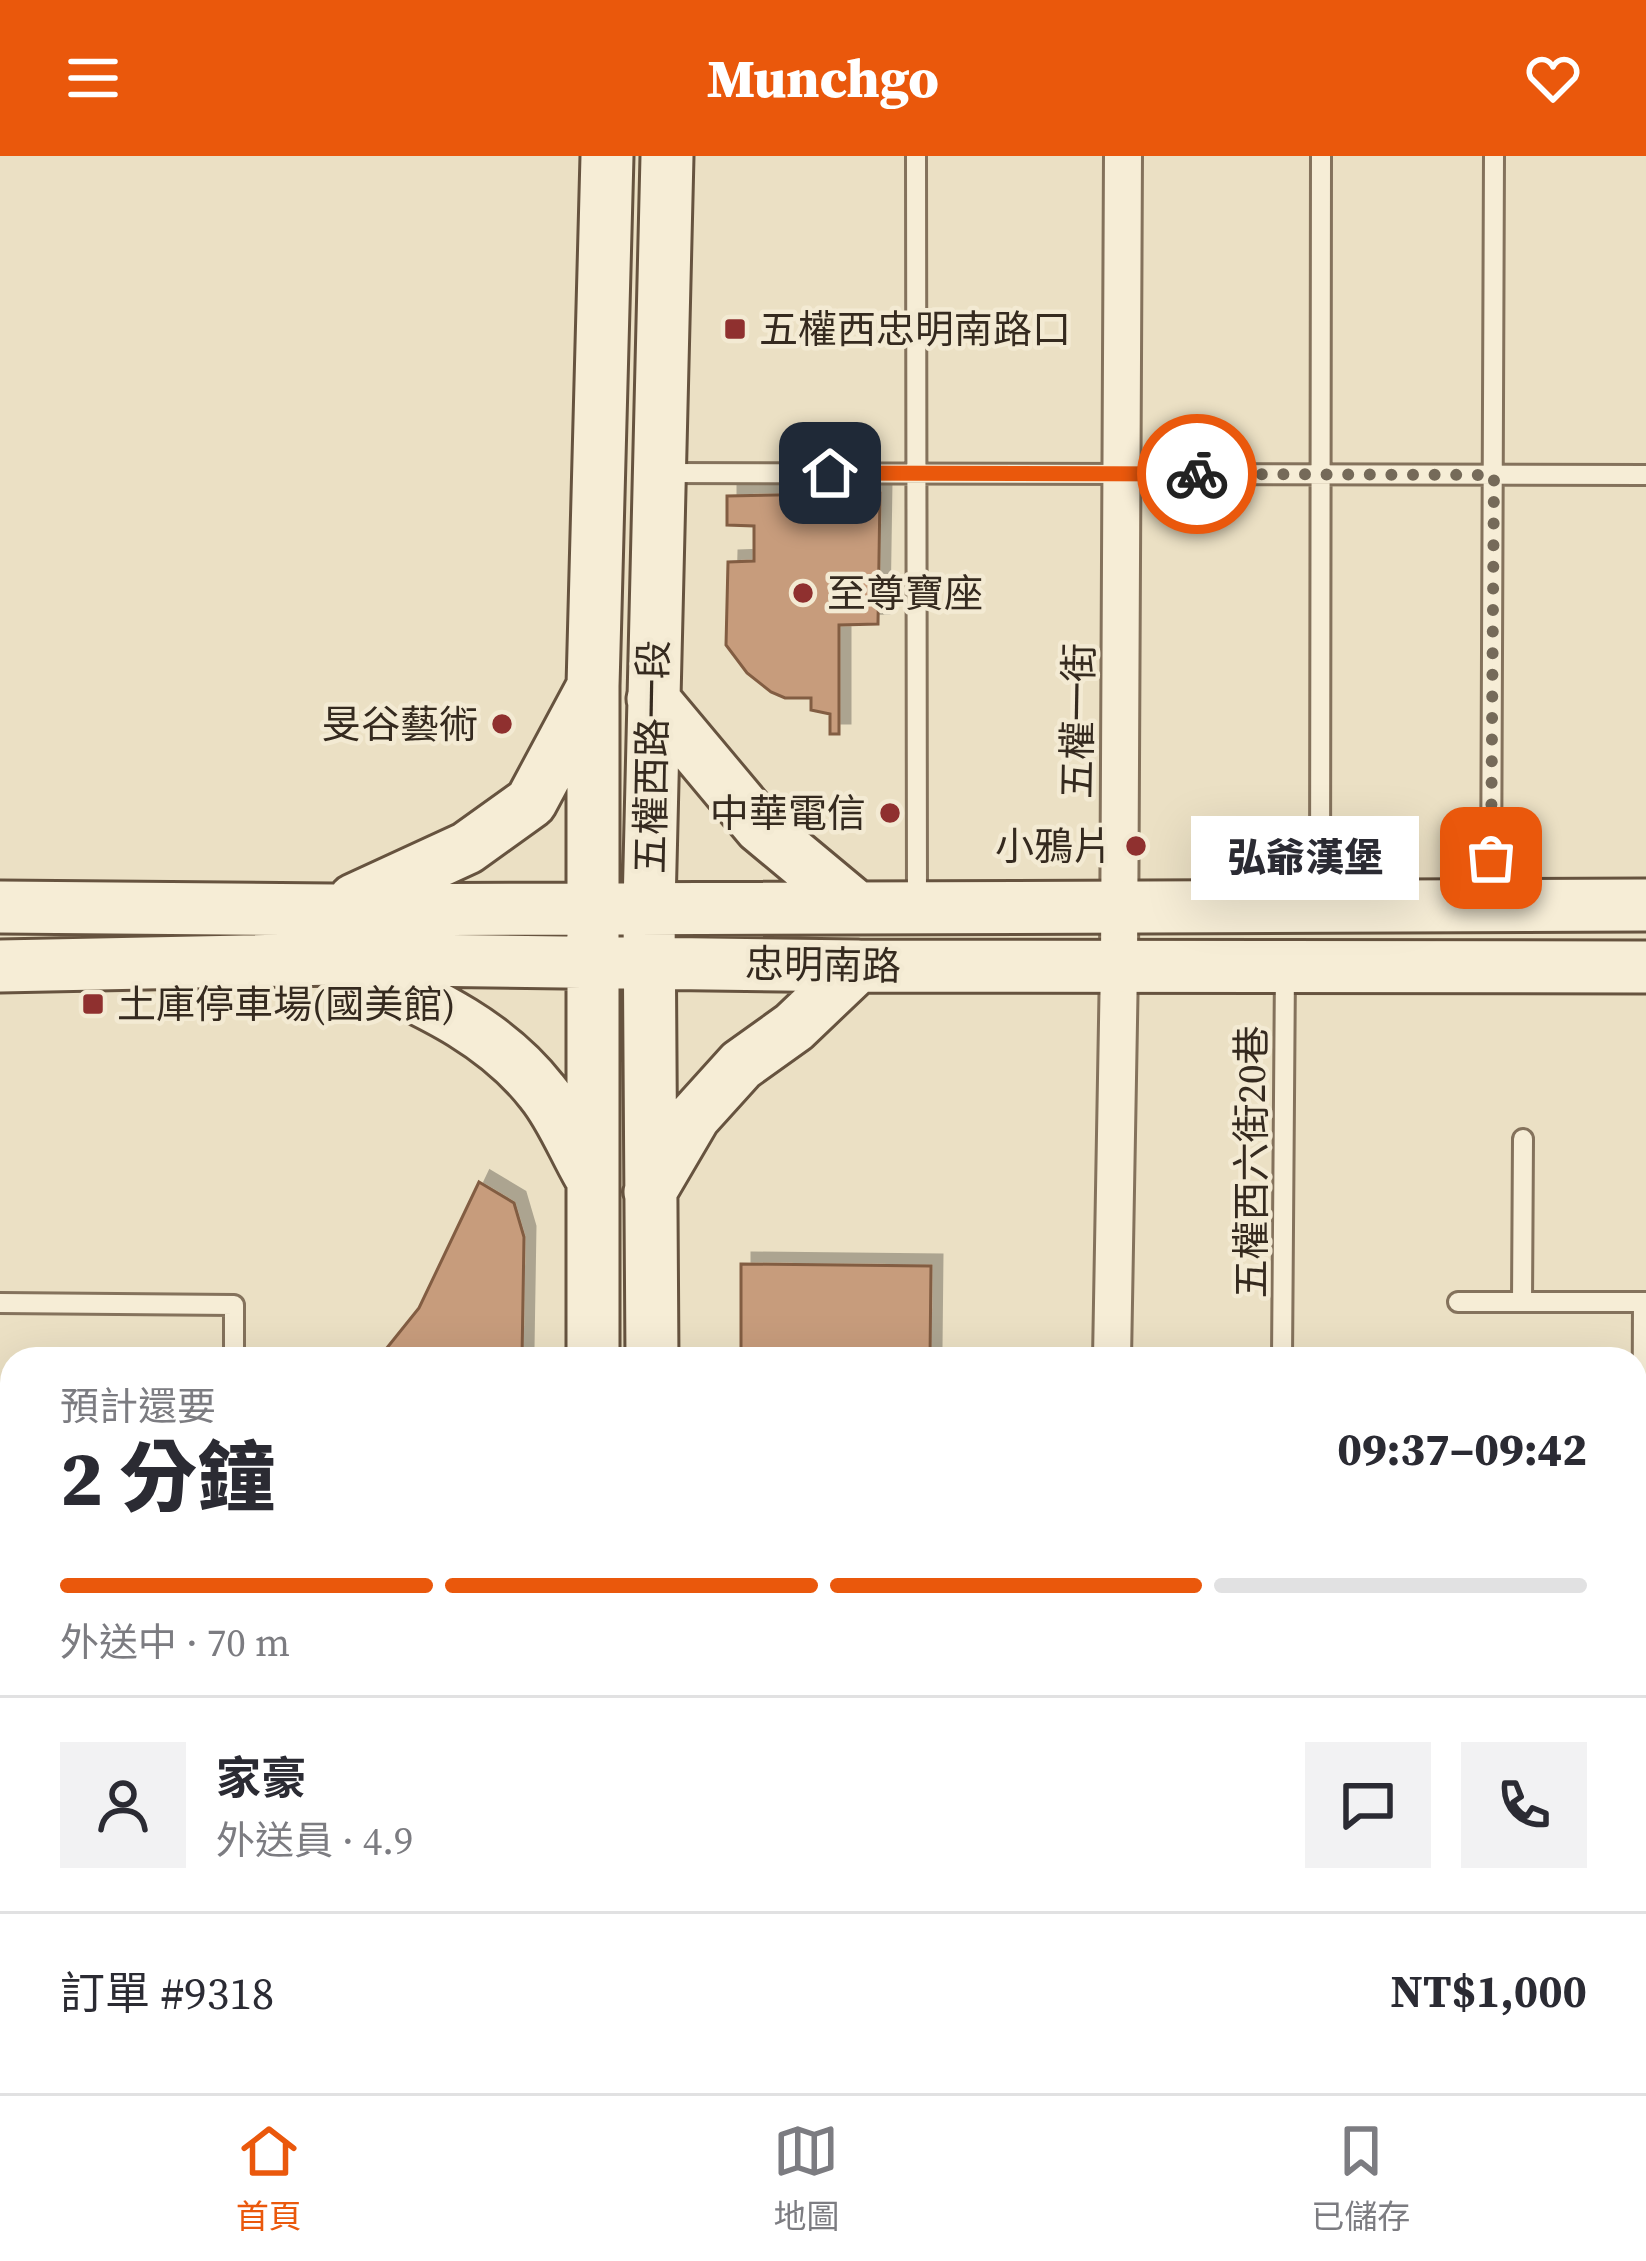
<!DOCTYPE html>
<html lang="zh-TW">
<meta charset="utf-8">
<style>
:root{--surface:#fff;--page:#f2f2f3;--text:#2b2b33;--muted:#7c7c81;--line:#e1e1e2;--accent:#ea580c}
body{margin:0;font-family:"Source Serif 4","Noto Sans TC",serif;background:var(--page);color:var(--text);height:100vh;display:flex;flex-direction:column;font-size:45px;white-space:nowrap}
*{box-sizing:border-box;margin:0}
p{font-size:39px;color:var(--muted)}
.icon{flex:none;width:66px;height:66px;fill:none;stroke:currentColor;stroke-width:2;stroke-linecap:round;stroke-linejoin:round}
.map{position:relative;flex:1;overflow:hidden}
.side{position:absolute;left:0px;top:1191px;width:1647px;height:747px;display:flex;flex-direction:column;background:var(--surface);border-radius:36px 36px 0 0;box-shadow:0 12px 48px #0002}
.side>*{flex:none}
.pin{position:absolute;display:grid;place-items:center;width:102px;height:102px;color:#fff;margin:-51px;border-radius:24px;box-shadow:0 6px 18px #0006}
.courier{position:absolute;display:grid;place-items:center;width:120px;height:120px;margin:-60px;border:9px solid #ea580c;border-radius:50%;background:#fff;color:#222;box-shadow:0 3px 15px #0007}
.bubble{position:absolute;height:84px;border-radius:0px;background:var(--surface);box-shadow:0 12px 48px #0002;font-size:39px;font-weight:800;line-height:84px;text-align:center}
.head em{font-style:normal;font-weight:800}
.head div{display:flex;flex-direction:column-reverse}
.head{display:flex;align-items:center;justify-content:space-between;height:204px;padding:0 60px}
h1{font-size:78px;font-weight:800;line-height:90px}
.bar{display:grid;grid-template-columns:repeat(4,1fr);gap:18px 12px;align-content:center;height:144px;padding:0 60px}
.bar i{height:15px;border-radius:9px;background:var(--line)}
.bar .on{background:var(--accent)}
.bar p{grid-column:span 4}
.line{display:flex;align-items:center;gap:30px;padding:0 60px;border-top:3px solid var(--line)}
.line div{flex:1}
.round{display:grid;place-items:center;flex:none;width:126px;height:126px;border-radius:0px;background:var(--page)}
header{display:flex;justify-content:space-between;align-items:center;height:156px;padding:0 60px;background:var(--accent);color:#fff;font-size:54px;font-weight:800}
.tabs{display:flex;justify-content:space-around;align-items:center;height:168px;border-top:3px solid var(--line);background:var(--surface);font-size:33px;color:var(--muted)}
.tabs a{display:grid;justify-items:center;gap:6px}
.tabs .on{color:var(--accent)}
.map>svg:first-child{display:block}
.green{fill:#c2c898}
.water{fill:#a5beb7;stroke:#6d8c85;stroke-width:3}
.building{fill:#c79c7c;stroke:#825d43;stroke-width:3;filter:url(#shadow)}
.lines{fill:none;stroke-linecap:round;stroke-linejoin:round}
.lane-casing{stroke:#84725c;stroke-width:24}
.street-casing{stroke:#84725c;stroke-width:42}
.secondary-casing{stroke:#66533f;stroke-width:57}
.lane{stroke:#f6edd6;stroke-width:18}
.street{stroke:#f6edd6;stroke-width:36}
.secondary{stroke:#f6edd6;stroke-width:51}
.done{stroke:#756a59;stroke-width:12;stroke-dasharray:0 21.6}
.route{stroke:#ea580c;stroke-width:15}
.poi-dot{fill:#8f302f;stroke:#f3ead3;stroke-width:4.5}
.labels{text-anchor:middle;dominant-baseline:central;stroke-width:9;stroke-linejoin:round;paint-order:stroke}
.poi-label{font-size:39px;fill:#352a1f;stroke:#f3ead3;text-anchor:start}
.street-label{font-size:39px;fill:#352a1f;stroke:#f3ead3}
</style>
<header><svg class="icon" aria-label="menu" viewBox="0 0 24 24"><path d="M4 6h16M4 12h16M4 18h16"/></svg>Munchgo<svg class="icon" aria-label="heart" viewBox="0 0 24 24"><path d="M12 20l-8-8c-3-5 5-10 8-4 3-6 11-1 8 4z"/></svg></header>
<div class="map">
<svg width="1646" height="1937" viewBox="0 0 1646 1937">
<defs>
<filter id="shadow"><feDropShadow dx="11" dy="-11" stdDeviation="0" flood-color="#0004"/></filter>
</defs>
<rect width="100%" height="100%" fill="#ebe0c4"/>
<path class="green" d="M 1296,1926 L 1430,1926 L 1430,1937 L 1296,1937 Z"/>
<path class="water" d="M 0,1619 L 12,1630 L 12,1863 L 0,1852 Z
M 84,1926 L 341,1926 L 353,1937 L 96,1937 Z"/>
<path class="building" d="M 880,337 L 878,468 L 839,469 L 839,578 L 830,578 L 830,558 L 811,554 L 811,542 L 785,542 L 771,536 L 747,517 L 726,489 L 728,406 L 754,405 L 754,370 L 727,369 L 727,340 Z
M 479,1026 L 514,1047 L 524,1081 L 522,1203 L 378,1203 L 419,1152 Z
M 741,1108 L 931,1110 L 930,1203 L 741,1203 Z
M 728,1926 L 982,1926 L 982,1937 L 728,1937 Z
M 992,1926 L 1251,1926 L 1251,1937 L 992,1937 Z"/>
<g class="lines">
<g class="lane-casing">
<path id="lane" d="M 916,0 L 917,750
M 661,317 L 1646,319
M 1491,745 L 1494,0
M 1320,747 L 1321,0
M 1458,1146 L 1646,1146
M 1522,1146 L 1523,983
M 0,1147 L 234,1149 L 234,1203
M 1282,1203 L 1285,812
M 0,1912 L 12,1923
M 1278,1937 L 1278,1926
M 1453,1937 L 1453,1926
M 1640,1937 L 1643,1146"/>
</g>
<g class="street-casing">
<path id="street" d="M 1112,1203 L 1119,810 L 1123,0
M 1643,1381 L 1646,1381
M 0,1559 L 12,1570
M 412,1926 L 424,1937"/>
</g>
<g class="secondary-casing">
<path id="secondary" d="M 653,543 L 760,671 L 856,751
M 354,744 L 467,692 L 531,646 L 590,536
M 0,751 L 333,754 L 1646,749
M 0,810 L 335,803 L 858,810 L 1646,811
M 354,812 C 423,844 494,874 542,936 C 561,959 574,992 589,1018
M 650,1036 L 694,961 L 741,909 L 794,871 L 858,810
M 593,1203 L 593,530 L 607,0
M 652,1203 L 649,751 L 667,0
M 598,1926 L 598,1937
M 660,1926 L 660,1937"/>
</g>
<use href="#lane" class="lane"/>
<use href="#street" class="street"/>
<use href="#secondary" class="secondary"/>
</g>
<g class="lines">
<path class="done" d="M 1197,318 L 1494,319 L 1491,702"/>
<path class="route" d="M 830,317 L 1197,318"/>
</g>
<g class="poi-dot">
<rect x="723" y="161" width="24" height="24" rx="6"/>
<circle cx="803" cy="437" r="12"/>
<circle cx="502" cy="568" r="12"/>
<circle cx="890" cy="657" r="12"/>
<circle cx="1136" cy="690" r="12"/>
<rect x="81" y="836" width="24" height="24" rx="6"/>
</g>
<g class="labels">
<g class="poi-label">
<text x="759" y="173">五權西忠明南路口</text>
<text x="827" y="437">至尊寶座</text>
<text x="478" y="568" text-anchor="end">旻谷藝術</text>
<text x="866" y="657" text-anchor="end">中華電信</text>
<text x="1112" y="690" text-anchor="end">小鴉片</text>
<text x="117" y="848">土庫停車場(國美館)</text>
</g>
<g class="street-label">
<text transform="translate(1078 565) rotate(-89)">五權一街</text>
<text transform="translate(652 601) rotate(-89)">五權西路一段</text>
<text transform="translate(823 809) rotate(1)">忠明南路</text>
<text transform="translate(1251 1006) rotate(-90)">五權西六街20巷</text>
</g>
</g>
</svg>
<div class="pin" style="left:1491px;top:702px;background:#ea580c"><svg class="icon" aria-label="bag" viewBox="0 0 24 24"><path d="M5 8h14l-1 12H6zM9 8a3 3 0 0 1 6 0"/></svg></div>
<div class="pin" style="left:830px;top:317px;background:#1f2937"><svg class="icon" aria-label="home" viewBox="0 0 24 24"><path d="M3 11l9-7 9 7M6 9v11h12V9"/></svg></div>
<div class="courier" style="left:1197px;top:318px"><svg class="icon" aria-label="bike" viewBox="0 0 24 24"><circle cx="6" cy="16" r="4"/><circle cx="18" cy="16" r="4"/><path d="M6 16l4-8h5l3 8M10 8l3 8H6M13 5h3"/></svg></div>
<div class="bubble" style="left:1191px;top:660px;width:228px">弘爺漢堡</div>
<section class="side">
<div class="head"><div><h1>2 分鐘</h1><p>預計還要</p></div><em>09:37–09:42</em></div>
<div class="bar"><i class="on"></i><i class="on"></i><i class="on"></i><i></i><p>外送中 · 70 m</p></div>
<div class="line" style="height:216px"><a class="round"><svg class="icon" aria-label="person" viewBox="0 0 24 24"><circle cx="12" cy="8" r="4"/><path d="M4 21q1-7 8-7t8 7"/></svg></a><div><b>家豪</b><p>外送員 · 4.9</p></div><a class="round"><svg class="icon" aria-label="chat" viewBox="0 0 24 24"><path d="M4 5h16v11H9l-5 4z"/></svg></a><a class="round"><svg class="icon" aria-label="phone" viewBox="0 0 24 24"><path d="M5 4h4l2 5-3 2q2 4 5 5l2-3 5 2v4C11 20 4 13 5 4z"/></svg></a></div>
<div class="line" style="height:156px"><div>訂單 #9318</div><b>NT$1,000</b></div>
</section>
</div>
<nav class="tabs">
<a class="on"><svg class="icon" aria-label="home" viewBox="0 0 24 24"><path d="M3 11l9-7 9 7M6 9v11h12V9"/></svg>首頁</a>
<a><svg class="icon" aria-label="map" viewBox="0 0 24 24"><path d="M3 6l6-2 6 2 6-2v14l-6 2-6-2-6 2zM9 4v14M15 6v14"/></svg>地圖</a>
<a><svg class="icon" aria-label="saved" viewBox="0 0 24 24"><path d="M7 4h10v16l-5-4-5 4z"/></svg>已儲存</a>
</nav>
